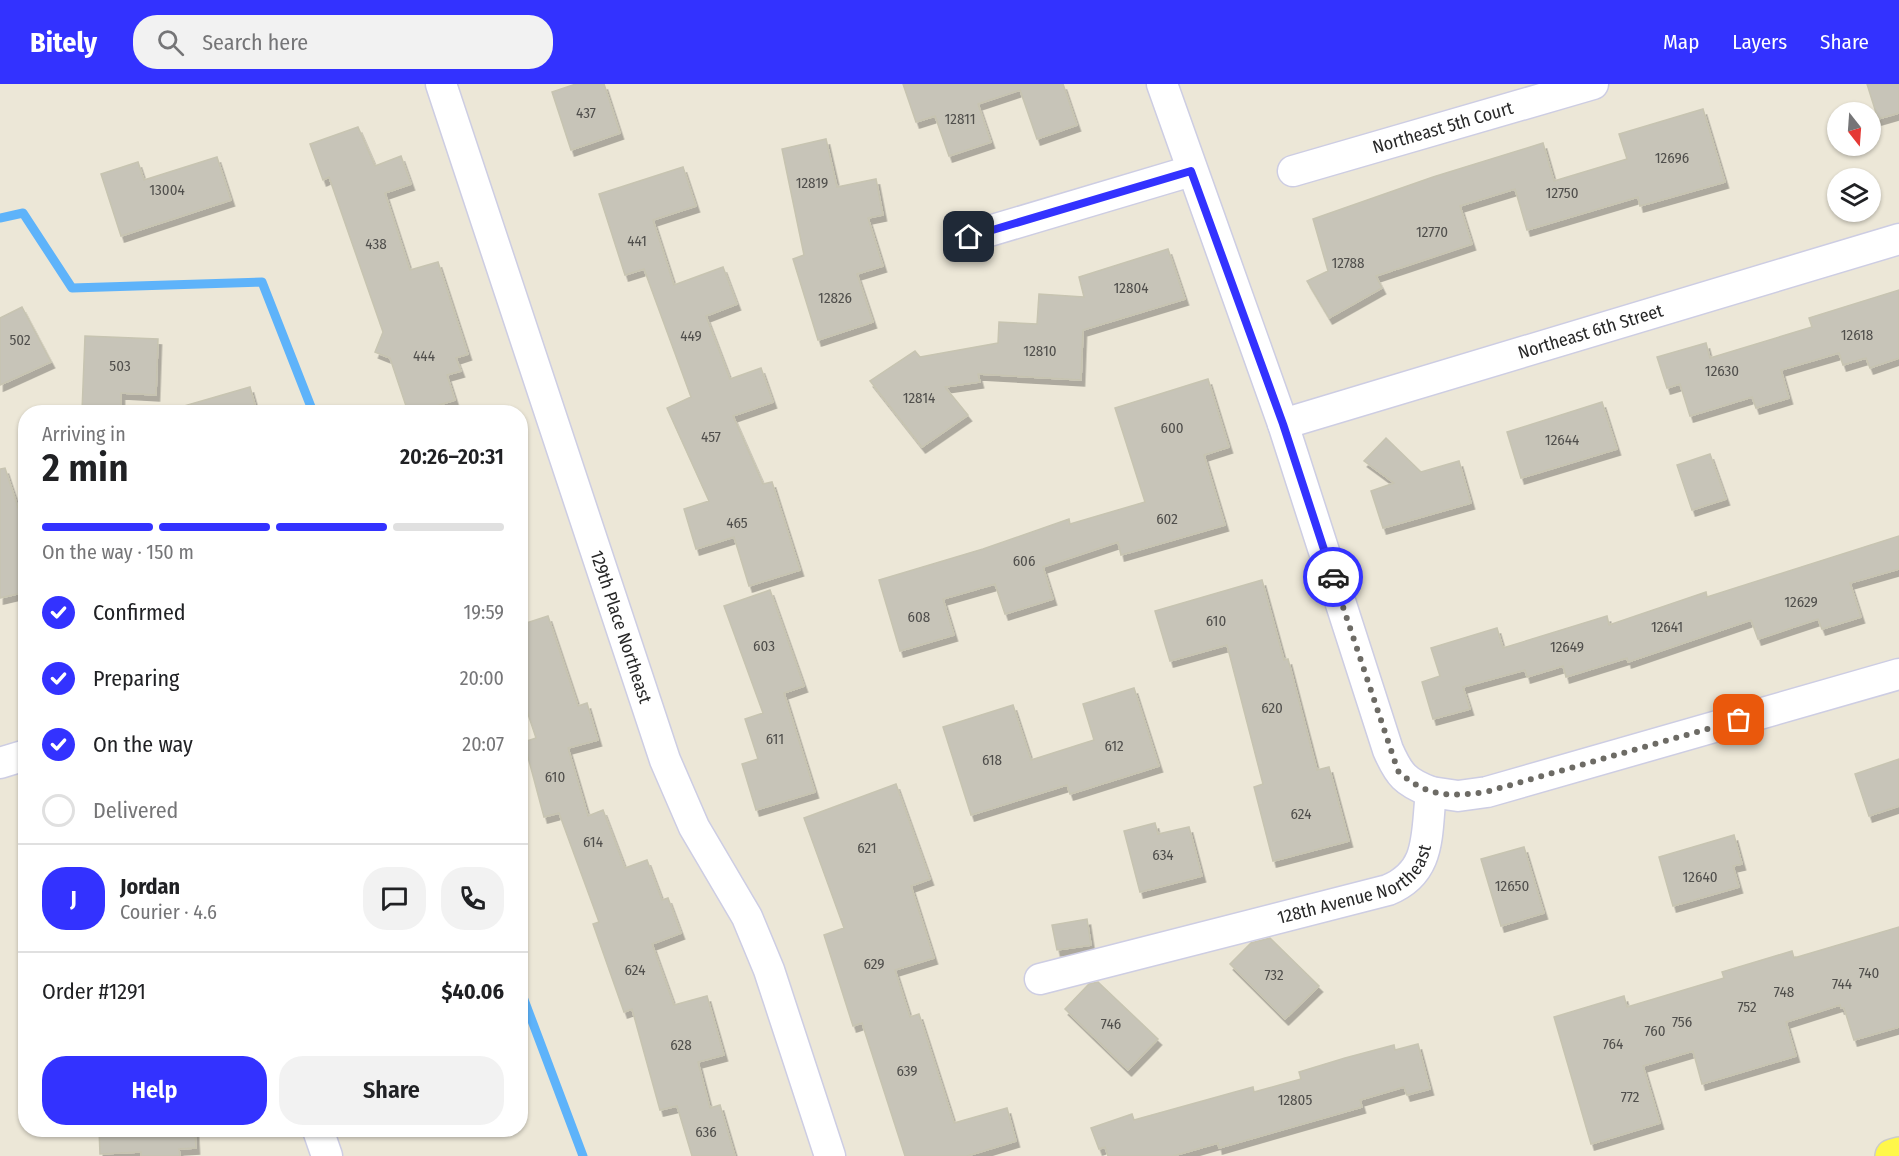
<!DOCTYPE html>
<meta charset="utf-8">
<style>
:root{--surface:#fff;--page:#f2f2f2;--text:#202124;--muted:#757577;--line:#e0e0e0;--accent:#3332ff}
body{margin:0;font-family:"Fira Sans Condensed",sans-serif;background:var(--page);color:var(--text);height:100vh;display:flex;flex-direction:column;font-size:22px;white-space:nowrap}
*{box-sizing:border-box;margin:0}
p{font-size:20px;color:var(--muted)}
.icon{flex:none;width:33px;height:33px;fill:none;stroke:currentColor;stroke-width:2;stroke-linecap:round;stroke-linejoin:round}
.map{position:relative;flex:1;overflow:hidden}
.panel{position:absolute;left:18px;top:321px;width:510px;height:732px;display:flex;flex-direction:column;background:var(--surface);border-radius:24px;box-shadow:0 2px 4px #0004}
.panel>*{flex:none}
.needle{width:39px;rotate:163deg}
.tools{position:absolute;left:1827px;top:18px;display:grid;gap:12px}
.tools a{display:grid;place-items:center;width:54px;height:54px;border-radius:50%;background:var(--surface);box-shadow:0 2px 4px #0004;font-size:30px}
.pin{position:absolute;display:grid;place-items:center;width:51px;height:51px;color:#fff;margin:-26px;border-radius:12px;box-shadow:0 3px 9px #0006}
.courier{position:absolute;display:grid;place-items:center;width:60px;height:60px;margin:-30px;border:4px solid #3332ff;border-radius:50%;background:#fff;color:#222;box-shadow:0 2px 8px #0007}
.head em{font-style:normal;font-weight:600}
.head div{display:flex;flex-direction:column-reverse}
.head{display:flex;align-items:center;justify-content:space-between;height:102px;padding:0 24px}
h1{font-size:39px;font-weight:600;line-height:45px}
.bar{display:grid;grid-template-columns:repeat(4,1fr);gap:9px 6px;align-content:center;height:72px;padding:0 24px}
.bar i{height:8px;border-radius:4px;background:var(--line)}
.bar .selected{background:var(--accent)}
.bar p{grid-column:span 4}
.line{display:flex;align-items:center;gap:15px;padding:0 24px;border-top:2px solid var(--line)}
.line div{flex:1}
.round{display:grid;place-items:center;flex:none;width:63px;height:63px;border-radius:24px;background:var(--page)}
ol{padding:0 24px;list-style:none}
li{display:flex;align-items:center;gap:18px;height:66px}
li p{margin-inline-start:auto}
li .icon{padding:6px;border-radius:50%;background:var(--accent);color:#fff;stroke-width:4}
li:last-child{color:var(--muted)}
li i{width:33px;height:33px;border:3px solid var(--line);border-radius:50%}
.button{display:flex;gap:12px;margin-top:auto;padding:12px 24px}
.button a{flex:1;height:69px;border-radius:24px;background:var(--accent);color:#fff;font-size:24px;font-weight:600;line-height:69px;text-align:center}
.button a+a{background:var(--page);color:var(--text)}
header{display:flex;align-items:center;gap:36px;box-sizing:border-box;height:84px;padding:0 30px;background:var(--accent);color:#fff}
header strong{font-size:28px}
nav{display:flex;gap:33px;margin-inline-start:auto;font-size:21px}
.search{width:420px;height:54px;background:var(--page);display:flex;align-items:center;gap:15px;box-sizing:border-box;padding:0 21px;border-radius:24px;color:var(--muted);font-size:22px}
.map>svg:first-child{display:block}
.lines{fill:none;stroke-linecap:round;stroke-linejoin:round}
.stream{stroke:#5eb3fa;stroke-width:9}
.building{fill:#c7c4b8;stroke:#c7c4b1;stroke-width:1.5;filter:url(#shadow)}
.minor-casing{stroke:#cdcde3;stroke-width:33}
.primary-casing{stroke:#cbcbcb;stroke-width:36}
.minor{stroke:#fff;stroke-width:30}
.primary{stroke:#fff74a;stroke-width:33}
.done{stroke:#6d6b65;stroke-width:6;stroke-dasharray:0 10.8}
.route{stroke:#3332ff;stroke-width:8}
.labels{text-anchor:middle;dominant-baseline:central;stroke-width:4.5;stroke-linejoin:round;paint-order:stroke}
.number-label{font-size:15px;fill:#504f4c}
.street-label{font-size:18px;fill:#282828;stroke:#fff}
</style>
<header>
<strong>Bitely</strong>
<div class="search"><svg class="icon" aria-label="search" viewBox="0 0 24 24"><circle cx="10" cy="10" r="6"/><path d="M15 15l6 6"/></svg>Search here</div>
<nav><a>Map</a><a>Layers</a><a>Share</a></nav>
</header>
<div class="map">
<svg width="1899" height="1072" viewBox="0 0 1899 1072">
<defs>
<filter id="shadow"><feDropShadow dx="3.5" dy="6" stdDeviation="0" flood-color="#0004"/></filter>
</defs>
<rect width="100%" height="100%" fill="#ece7d7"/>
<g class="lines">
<path class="stream" d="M 0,134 L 23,129 L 72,204 L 262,198 L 313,328
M 520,905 L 583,1072"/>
</g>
<path class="building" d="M 576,0 L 604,0 L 620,49 L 571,66 L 552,8 Z
M 903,0 L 1063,0 L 1077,41 L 1037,55 L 1020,6 L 978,20 L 991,58 L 949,72 L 935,32 L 916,38 Z
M 1867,0 L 1899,0 L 1899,29 L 1878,35 Z
M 1703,25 L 1725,98 L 1640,122 L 1638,113 L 1527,146 L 1515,105 L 1460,122 L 1472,160 L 1376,192 L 1382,204 L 1329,234 L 1307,197 L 1328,187 L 1313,135 L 1433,93 L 1543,59 L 1554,97 L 1627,75 L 1619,50 Z
M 358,43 L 375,82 L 401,72 L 411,100 L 385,109 L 410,186 L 438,178 L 468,270 L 456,274 L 461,287 L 447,291 L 455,316 L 417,328 L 408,328 L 390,274 L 375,268 L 383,248 L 329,93 L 323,96 L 310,60 Z
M 826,55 L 837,103 L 876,95 L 883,131 L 868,134 L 883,182 L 857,190 L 873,238 L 818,256 L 793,175 L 804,171 L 782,65 Z
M 217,73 L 231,116 L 121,152 L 101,90 L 138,78 L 144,96 Z
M 683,83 L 696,122 L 653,136 L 674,201 L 723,183 L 737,220 L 706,232 L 730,295 L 761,284 L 773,318 L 733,332 L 763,400 L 772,398 L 800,486 L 749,502 L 734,453 L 696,465 L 684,425 L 709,417 L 667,324 L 691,313 L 644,185 L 625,191 L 599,110 Z
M 1168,165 L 1185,215 L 1083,246 L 1081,296 L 978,290 L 980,298 L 945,303 L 968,331 L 922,363 L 870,297 L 915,267 L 920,273 L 998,259 L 999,238 L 1037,240 L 1039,210 L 1084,213 L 1079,193 Z
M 1899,206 L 1899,274 L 1870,284 L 1866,274 L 1843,281 L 1839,269 L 1781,286 L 1789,314 L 1756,324 L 1752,313 L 1690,332 L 1680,300 L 1667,304 L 1657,273 L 1706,259 L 1710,274 L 1812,243 L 1809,234 Z
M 22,223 L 51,278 L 0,301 L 0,234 Z
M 85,252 L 158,255 L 156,311 L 121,309 L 121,328 L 82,327 Z
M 1208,295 L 1229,363 L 1204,371 L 1225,441 L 1121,471 L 1118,458 L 1043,483 L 1053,515 L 1005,530 L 995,500 L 943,515 L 954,551 L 900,567 L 879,496 L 983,465 L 1069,435 L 1070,440 L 1145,418 L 1115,324 Z
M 250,303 L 257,328 L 185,328 L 184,322 Z
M 1602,318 L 1617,365 L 1521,394 L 1507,348 Z
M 1386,354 L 1421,388 L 1459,377 L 1471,419 L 1383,444 L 1371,407 L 1394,399 L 1364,377 Z
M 1710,370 L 1726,415 L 1692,426 L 1677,381 Z
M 5,384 L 26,448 L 26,508 L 0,514 L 0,385 Z
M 1899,452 L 1899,485 L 1850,499 L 1861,533 L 1822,545 L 1818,535 L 1758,555 L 1751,536 L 1628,578 L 1627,574 L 1566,593 L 1563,582 L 1527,593 L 1525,586 L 1463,603 L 1470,625 L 1433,635 L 1422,598 L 1440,592 L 1431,564 L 1497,544 L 1503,564 L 1607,532 L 1609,541 L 1706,508 L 1707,513 Z
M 1262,496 L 1284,576 L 1288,575 L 1317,686 L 1329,683 L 1349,757 L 1273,777 L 1254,703 L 1263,700 L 1227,561 L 1170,577 L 1155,527 Z
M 770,506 L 804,602 L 784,609 L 815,708 L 756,726 L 742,680 L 758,675 L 745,635 L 763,629 L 724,522 Z
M 548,532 L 578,622 L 587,619 L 598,656 L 568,664 L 588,732 L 603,726 L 625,784 L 647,776 L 662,816 L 668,814 L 681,849 L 652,860 L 674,921 L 707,912 L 724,971 L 698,978 L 710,1024 L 720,1021 L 735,1072 L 692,1072 L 677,1022 L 660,1026 L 632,925 L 624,928 L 593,840 L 599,838 L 559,729 L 544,733 L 524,658 L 536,654 L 520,606 L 520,541 Z
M 1134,604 L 1159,682 L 1070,710 L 1067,701 L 971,731 L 943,643 L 1013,621 L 1031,676 L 1094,656 L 1083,620 Z
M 1899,675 L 1899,722 L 1869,732 L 1855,690 Z
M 896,700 L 930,795 L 911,802 L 934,874 L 895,886 L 910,933 L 919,930 L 954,1039 L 1007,1024 L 1016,1057 L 967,1072 L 905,1072 L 862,939 L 853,942 L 824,851 L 844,844 L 804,734 Z
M 1155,739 L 1158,750 L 1189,743 L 1202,792 L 1140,808 L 1124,747 Z
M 1734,751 L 1742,780 L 1733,782 L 1739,803 L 1673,822 L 1659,773 Z
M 1524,763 L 1544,829 L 1501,842 L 1481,775 Z
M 1087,835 L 1091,861 L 1057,866 L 1052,841 Z
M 1899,843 L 1899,943 L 1854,956 L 1844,924 L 1841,924 L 1840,921 L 1786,938 L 1796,972 L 1702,1000 L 1693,967 L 1643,982 L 1660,1039 L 1591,1060 L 1554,933 L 1624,912 L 1627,923 L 1724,894 L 1722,888 L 1792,867 L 1794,874 Z
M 1270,854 L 1319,902 L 1285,935 L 1230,880 L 1251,859 Z
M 1098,898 L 1158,955 L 1128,986 L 1065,925 L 1089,900 Z
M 1418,960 L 1430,1005 L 1407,1011 L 1404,1003 L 1360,1016 L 1362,1023 L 1219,1064 L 1218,1059 L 1173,1072 L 1108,1072 L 1105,1063 L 1099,1065 L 1091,1044 L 1132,1030 L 1134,1036 L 1253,1003 L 1254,1008 L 1301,995 L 1299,988 L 1345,974 L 1394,961 L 1395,966 Z
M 99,1046 L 195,1046 L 196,1064 L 179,1065 L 180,1072 L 141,1072 L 141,1068 L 100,1070 Z"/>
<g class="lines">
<g class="minor-casing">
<g id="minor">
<path id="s1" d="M 441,0 L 665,676 L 694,743 L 747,833 L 769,886 L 830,1072"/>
<path id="s2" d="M 1293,87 L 1593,0"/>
<path d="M 969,153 L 1191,87"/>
<path id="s3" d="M 1283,340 L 1899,155"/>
<path d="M 0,679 L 26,671"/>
<path d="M 1431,708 L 1458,712 L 1487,708 L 1899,590"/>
<path id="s4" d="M 1040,895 L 1388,806 C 1432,788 1426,750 1431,708 C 1405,698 1399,691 1388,666 L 1283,340 L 1162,0"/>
<path d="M 318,1046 L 327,1072"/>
</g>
</g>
<g class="primary-casing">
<path id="primary" d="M 1892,1072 L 1899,1070"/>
</g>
<use href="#minor" class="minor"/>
<use href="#primary" class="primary"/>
</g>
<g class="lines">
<path class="done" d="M 1333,493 L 1398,687 C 1426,713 1450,713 1486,708 L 1739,636"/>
<path class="route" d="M 969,153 L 1191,87 L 1283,340 L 1333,493"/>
</g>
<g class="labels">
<g class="number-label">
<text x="586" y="29">437</text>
<text x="960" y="35">12811</text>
<text x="1672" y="74">12696</text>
<text x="812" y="99">12819</text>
<text x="167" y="106">13004</text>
<text x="1562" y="109">12750</text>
<text x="1432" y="148">12770</text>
<text x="637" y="157">441</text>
<text x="376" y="160">438</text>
<text x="1348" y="179">12788</text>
<text x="1131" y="204">12804</text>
<text x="835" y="214">12826</text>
<text x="1857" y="251">12618</text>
<text x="691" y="252">449</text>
<text x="20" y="256">502</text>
<text x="1040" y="267">12810</text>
<text x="424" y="272">444</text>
<text x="120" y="282">503</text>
<text x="1722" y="287">12630</text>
<text x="919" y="314">12814</text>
<text x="1172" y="344">600</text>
<text x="711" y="353">457</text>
<text x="1562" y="356">12644</text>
<text x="1167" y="435">602</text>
<text x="737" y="439">465</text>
<text x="1024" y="477">606</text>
<text x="1801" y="518">12629</text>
<text x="919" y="533">608</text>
<text x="1216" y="537">610</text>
<text x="1667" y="543">12641</text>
<text x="764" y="562">603</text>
<text x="1567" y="563">12649</text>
<text x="1272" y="624">620</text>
<text x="775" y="655">611</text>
<text x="1114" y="662">612</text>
<text x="992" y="676">618</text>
<text x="555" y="693">610</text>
<text x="1301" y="730">624</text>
<text x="593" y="758">614</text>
<text x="867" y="764">621</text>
<text x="1163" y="771">634</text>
<text x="1700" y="793">12640</text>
<text x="1512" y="802">12650</text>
<text x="874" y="880">629</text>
<text x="635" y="886">624</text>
<text x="1869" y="889">740</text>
<text x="1274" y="891">732</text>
<text x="1842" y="900">744</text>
<text x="1784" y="908">748</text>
<text x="1747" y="923">752</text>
<text x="1682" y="938">756</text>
<text x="1111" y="940">746</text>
<text x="1655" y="947">760</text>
<text x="1613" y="960">764</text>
<text x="681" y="961">628</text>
<text x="907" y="987">639</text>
<text x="1630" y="1013">772</text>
<text x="1295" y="1016">12805</text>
<text x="706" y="1048">636</text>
</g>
<g class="street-label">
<text stroke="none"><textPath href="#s2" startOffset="156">Northeast 5th Court</textPath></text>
<text stroke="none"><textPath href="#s3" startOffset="321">Northeast 6th Street</textPath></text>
<text stroke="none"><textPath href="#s1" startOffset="572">129th Place Northeast</textPath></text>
<text stroke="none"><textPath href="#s4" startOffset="333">128th Avenue Northeast</textPath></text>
</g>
</g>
</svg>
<div class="tools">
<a><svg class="needle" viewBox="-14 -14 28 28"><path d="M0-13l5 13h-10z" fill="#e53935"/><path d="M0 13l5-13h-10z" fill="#757577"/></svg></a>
<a><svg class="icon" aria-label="layers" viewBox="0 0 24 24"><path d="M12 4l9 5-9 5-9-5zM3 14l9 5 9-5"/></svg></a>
</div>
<div class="pin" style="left:1739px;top:636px;background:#ea580c"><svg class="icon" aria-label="bag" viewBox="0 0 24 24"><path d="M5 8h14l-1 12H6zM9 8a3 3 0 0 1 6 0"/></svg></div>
<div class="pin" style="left:969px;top:153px;background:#1f2937"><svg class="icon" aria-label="home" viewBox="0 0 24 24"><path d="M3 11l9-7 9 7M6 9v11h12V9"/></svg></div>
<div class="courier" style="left:1333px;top:493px"><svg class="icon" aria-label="car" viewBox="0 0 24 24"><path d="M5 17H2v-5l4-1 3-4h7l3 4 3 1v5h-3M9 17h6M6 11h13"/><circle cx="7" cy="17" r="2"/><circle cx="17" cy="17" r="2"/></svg></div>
<section class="panel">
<div class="head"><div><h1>2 min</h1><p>Arriving in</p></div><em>20:26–20:31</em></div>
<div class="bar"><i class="selected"></i><i class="selected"></i><i class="selected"></i><i></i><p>On the way · 150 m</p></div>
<ol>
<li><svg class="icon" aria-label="check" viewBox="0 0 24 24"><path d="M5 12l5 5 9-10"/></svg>Confirmed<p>19:59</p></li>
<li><svg class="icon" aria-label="check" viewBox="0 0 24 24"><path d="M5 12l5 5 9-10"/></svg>Preparing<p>20:00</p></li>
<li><svg class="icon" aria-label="check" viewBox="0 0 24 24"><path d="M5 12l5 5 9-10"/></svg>On the way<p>20:07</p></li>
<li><i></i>Delivered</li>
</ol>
<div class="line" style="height:108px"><b class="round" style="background:var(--accent);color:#fff">J</b><div><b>Jordan</b><p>Courier · 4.6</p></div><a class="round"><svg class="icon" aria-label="chat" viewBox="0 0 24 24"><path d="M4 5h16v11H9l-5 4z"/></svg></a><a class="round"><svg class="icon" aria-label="phone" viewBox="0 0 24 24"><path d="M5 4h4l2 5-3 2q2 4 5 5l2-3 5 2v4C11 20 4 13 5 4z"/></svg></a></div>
<div class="line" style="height:78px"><div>Order #1291</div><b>$40.06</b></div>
<div class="button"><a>Help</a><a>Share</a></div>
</section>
</div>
